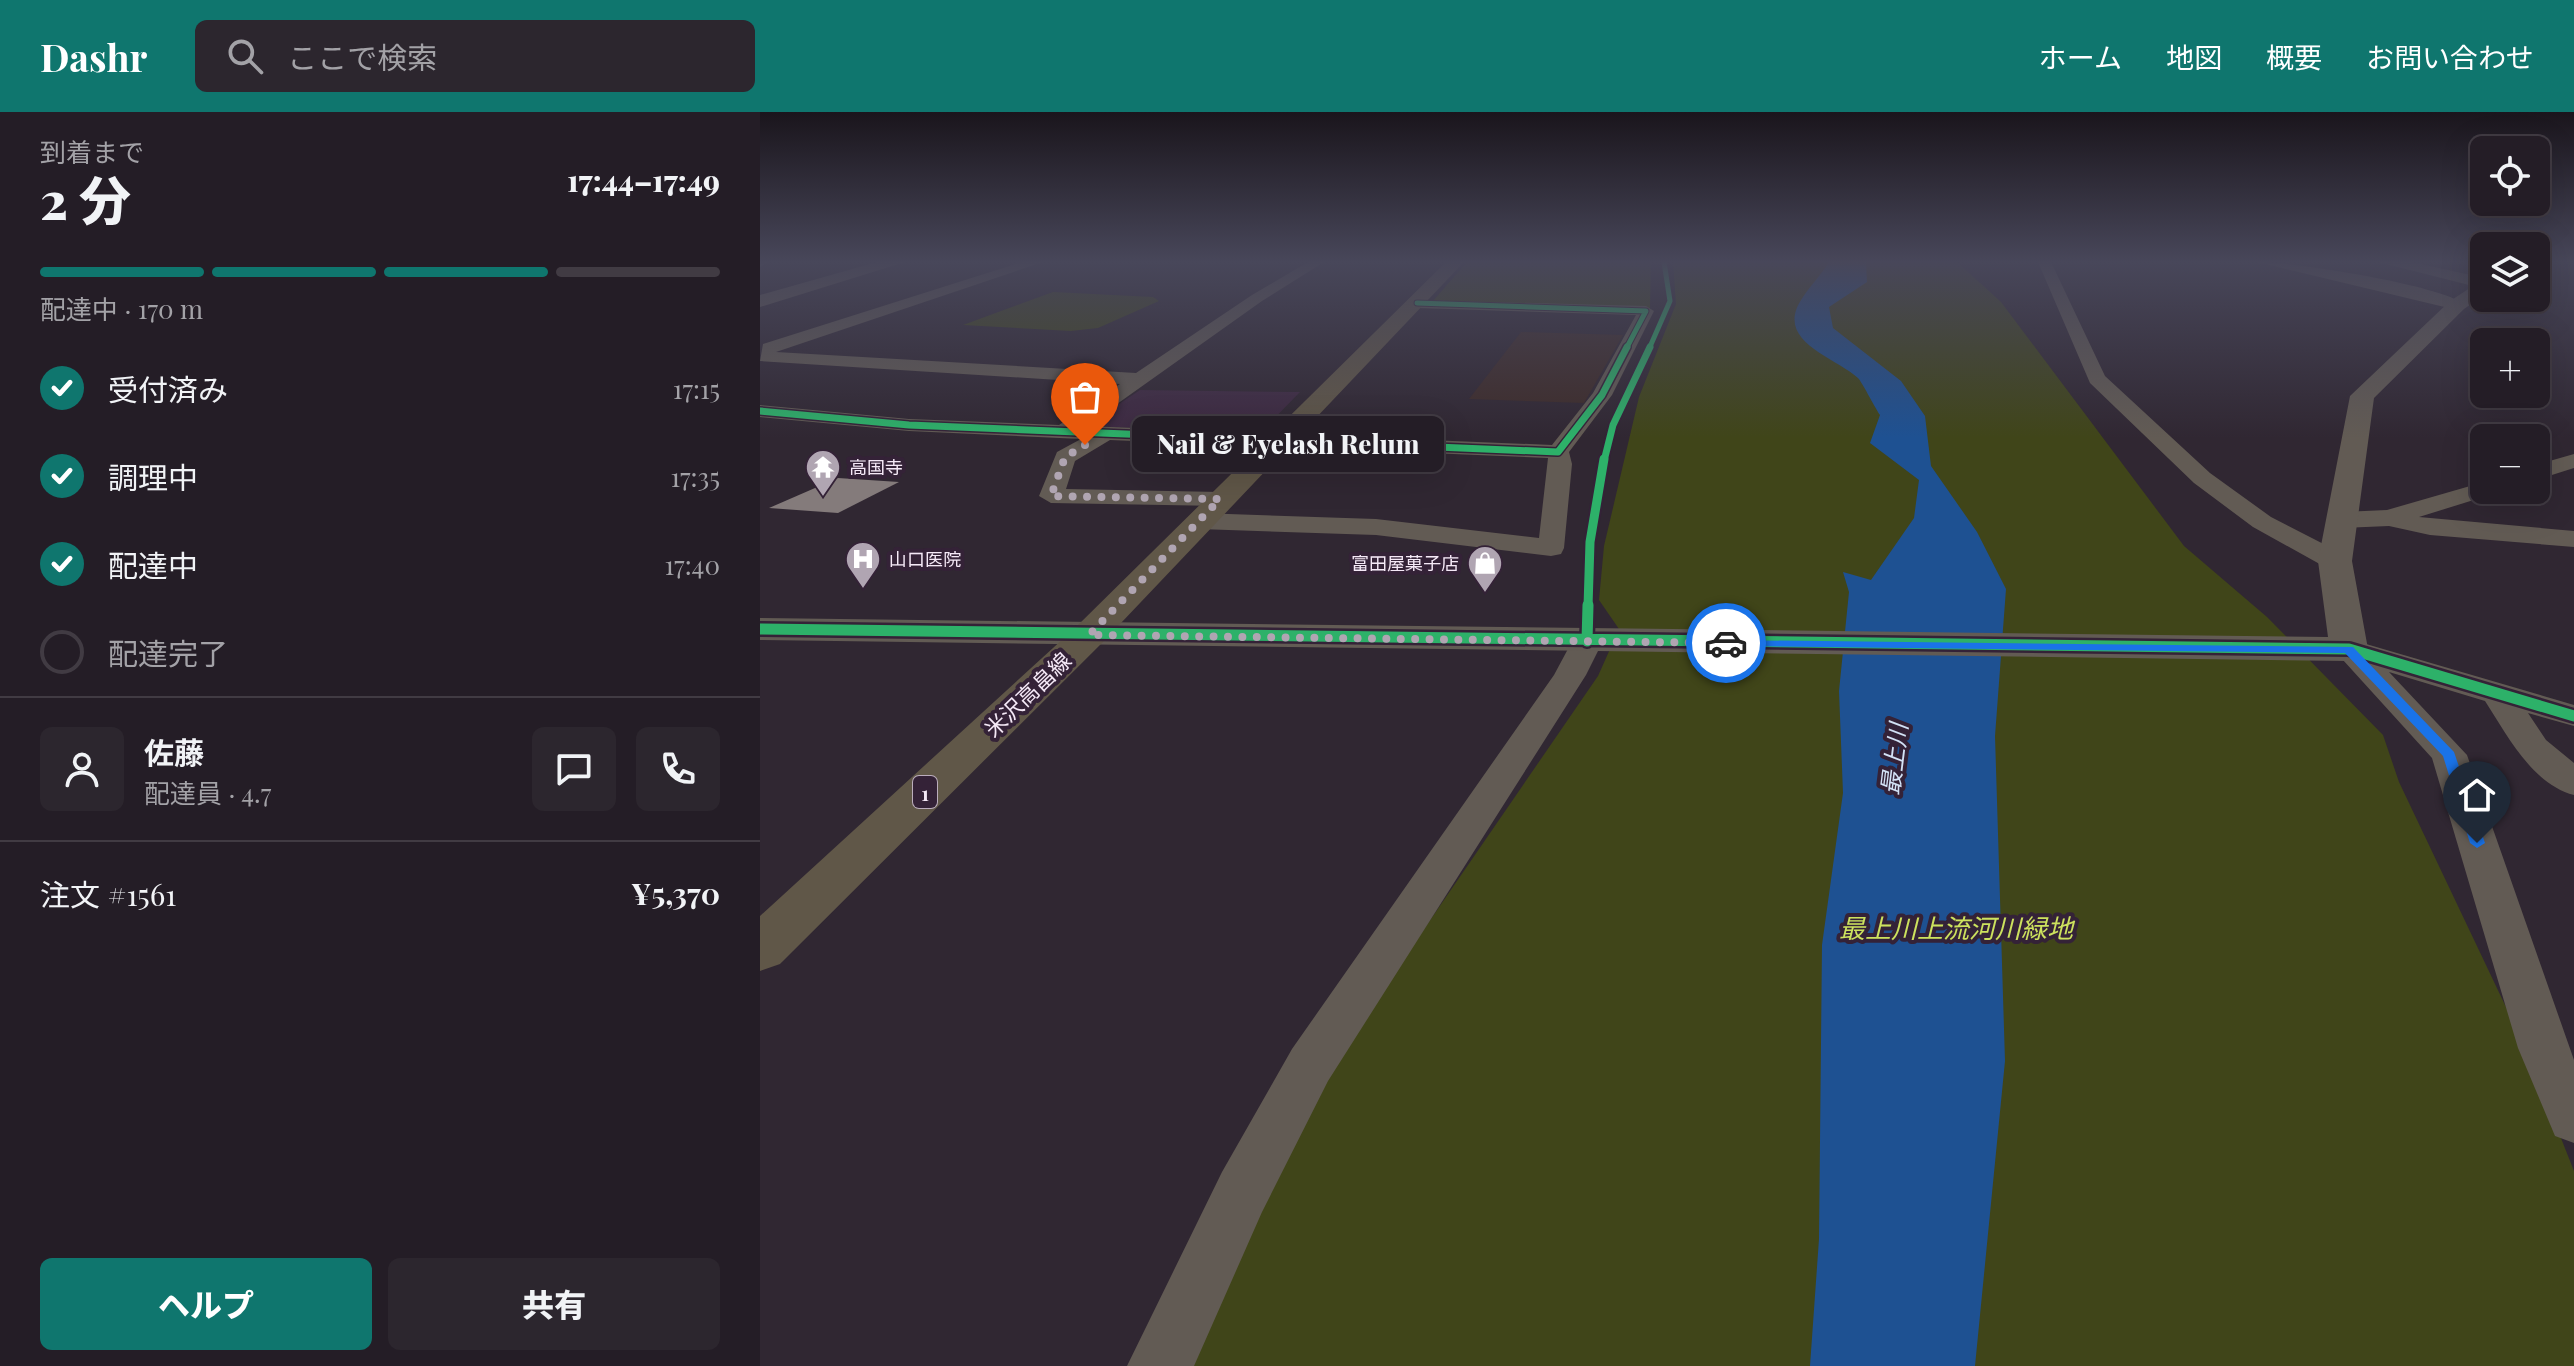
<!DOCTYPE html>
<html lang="ja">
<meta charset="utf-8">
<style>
:root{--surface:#241d26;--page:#2c262e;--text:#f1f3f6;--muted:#a3a2a7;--line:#413b43;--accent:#0f766e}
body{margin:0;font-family:"Playfair Display","Noto Sans JP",serif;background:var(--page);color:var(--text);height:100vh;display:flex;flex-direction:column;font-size:30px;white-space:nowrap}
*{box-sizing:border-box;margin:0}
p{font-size:26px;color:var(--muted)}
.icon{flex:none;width:44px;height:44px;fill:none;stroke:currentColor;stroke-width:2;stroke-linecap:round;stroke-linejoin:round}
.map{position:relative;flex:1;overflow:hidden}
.details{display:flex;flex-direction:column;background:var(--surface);width:760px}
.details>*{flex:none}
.fabs{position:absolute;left:1710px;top:24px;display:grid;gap:16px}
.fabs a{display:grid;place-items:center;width:80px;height:80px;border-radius:12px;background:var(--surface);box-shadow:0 8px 32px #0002,0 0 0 2px var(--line);font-size:40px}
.pin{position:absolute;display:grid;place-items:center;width:68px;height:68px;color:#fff;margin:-82px -34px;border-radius:50% 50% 50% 0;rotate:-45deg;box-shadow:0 0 8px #0007}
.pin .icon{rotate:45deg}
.courier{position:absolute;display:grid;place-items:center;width:80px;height:80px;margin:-40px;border:6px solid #1a73e8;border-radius:50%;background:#fff;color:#222;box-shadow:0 2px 10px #0007}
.bubble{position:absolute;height:56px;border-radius:12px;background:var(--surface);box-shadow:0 8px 32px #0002,0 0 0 2px var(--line);font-size:26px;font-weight:800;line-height:56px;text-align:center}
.overview em{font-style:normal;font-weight:800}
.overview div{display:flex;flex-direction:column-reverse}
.overview{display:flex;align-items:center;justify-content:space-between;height:136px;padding:0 40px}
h1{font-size:52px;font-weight:800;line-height:60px}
.bar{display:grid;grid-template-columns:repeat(4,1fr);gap:12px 8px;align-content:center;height:96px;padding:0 40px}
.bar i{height:10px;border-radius:6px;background:var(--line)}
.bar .current{background:var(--accent)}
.bar p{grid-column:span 4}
.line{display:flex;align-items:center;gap:20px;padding:0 40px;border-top:2px solid var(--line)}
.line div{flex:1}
.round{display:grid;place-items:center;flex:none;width:84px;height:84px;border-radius:12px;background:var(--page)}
ol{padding:0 40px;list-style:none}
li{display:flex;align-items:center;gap:24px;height:88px}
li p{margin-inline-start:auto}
li .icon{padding:8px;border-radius:50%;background:var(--accent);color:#fff;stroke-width:4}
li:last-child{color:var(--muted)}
li i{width:44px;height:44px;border:4px solid var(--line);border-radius:50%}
.primary-button{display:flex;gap:16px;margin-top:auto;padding:16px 40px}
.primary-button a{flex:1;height:92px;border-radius:12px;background:var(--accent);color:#fff;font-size:32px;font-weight:800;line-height:92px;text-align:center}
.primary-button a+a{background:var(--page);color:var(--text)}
header{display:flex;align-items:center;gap:48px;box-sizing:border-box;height:112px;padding:0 40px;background:var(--accent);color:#fff}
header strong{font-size:38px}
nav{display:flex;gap:44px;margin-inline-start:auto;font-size:28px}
.search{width:560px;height:72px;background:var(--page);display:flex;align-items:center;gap:20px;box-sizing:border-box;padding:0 28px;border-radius:12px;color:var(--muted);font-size:30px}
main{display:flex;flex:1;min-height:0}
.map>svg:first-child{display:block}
.built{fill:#3e2a42}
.education{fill:#3d2b29}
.green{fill:#404519}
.water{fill:#1e5192}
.building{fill:#847b7b}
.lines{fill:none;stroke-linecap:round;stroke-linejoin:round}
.minor{fill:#625b54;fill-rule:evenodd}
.tertiary{fill:#625b54;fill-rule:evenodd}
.primary{fill:#605748;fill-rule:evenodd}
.cycleway-far3-casing{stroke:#342237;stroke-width:7}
.cycleway-far2-casing{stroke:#342237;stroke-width:10}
.cycleway-far1-casing{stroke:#342237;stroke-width:13}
.cycleway-casing{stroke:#342237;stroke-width:16}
.cycleway-far3{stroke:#2db169;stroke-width:5}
.cycleway-far2{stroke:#2db169;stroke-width:7}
.cycleway-far1{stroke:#2db169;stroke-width:9}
.cycleway{stroke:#2db169;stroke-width:11}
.route{fill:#1a73e8}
.done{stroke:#b0a5b2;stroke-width:8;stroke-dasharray:0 14.4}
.labels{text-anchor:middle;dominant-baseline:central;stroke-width:8;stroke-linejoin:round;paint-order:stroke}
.far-poi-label{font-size:18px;fill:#f5e9f7;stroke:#342237;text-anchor:start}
.shield{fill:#342237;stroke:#bbadbd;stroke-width:2}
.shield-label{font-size:20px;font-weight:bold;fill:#f5e9f7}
.street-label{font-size:22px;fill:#f5e9f7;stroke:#342237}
.water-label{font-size:24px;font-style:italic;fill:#d3e2f6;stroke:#342237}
.near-park-label{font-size:26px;font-style:italic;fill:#cde25e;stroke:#342237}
</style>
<header>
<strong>Dashr</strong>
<div class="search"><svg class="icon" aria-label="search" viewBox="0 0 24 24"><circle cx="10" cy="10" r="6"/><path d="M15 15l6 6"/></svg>ここで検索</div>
<nav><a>ホーム</a><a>地図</a><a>概要</a><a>お問い合わせ</a></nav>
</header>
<main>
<section class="details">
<div class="overview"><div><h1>2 分</h1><p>到着まで</p></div><em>17:44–17:49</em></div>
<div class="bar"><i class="current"></i><i class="current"></i><i class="current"></i><i></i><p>配達中 · 170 m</p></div>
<ol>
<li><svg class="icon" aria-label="check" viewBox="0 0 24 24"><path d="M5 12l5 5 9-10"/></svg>受付済み<p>17:15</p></li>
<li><svg class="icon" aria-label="check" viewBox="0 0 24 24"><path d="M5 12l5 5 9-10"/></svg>調理中<p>17:35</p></li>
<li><svg class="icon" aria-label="check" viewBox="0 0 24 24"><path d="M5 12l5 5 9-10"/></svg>配達中<p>17:40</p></li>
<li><i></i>配達完了</li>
</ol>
<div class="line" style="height:144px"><a class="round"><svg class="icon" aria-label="person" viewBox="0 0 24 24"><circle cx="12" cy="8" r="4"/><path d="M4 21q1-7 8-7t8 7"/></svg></a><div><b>佐藤</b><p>配達員 · 4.7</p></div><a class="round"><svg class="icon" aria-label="chat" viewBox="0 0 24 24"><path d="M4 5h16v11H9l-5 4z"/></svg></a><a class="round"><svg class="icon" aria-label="phone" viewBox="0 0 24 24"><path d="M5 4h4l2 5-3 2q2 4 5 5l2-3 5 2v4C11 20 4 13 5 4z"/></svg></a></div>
<div class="line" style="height:104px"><div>注文 #1561</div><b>¥5,370</b></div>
<div class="primary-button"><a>ヘルプ</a><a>共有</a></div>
</section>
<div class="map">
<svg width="1814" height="1254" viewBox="0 0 1814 1254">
<rect width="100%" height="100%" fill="#302732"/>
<path class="built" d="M 380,278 L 540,280 L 500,321 L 326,314 Z"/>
<path class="education" d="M 761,220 L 863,223 L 824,291 L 709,287 Z"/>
<path class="green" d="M 707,150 L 891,150 L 890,197 L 673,189 Z
M 913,150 L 1197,150 L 1241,190 L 1424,434 L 1507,505 L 1623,623 L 1639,670 L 1764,933 L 1814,1059 L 1814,1254 L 423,1254 L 556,974 L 838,564 L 859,517 L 839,488 L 844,434 L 879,285 L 916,192 Z
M 293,180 L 393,185 L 399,189 L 338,216 L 311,219 L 203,213 Z"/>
<path class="water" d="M 1069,150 L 1106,150 L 1107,170 L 1069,195 L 1073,216 L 1141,269 L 1165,304 L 1171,354 L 1217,420 L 1246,477 L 1235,624 L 1245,949 L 1215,1254 L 1050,1254 L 1059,1127 L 1062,833 L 1083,681 L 1079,579 L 1089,480 L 1083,460 L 1111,468 L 1154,406 L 1159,368 L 1110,331 L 1120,303 C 1114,294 1102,270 1098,266 C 1074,244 1012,229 1043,185 C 1051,173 1061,163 1069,150 Z"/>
<path class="building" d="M 78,366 L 139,370 L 78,401 L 9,396 Z"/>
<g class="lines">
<path class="minor" d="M 0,150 L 8,150 L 0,155 Z
M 262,150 L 283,150 L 16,240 L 376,261 L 492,183 L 548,150 L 564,150 L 502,189 L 326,314 L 792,333 L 833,281 L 876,203 L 657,196 L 652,194 L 652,188 L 886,194 L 894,199 L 852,283 L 809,340 L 812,352 L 804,436 L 801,442 L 791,444 L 616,423 L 439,417 L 426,409 L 439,401 L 616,407 L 779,426 L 788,346 L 350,328 L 315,349 L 306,377 L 460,380 L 472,387 L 460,394 L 291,391 L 279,384 L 297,340 L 321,327 L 149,319 L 0,305 L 0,293 L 149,307 L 299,313 L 360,272 L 0,249 L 3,232 Z
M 1278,150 L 1291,150 L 1345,264 L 1450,361 L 1511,405 L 1585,443 L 1589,449 L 1585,455 L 1565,455 L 1493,415 L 1434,371 L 1330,271 Z
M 1497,150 C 1532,150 1682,173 1705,193 L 1697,198 Z
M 1814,342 L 1814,356 L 1776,368 L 1776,353 Z
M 1724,370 L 1724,378 L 1735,378 L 1733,382 L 1659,405 L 1814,419 L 1814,435 L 1670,423 L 1629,414 L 1582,416 L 1569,408 L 1582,400 L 1627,398 Z
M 827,520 L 838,522 L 843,529 L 826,563 L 568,969 L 502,1100 L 434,1254 L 367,1254 L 462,1060 L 532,937 L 794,563 L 816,522 Z
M 1589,527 L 1814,593 L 1814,614 L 1768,601 L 1786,628 L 1814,651 L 1814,683 C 1772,672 1747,623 1725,589 L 1629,560 L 1707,643 L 1814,948 L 1814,1031 L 1795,1024 L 1758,936 L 1672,646 L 1573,537 L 1578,530 Z"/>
<path class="tertiary" d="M 117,150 L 145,150 L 0,195 L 0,183 Z
M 1618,150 L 1652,150 L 1724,166 L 1724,183 L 1704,197 L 1614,286 L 1592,449 L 1608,537 L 1603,545 L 1589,549 L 0,528 L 0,506 L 1568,525 L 1558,449 L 1590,284 L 1690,189 L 1713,174 Z"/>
<path class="primary" d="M 686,150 L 704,150 L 342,531 L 20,852 L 0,859 L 0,804 L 316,515 Z"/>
<g class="cycleway-far3-casing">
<path id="cycleway-far3" d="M 657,191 L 886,199 L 866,237
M 889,237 L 910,189 L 904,150"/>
</g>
<g class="cycleway-far2-casing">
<path id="cycleway-far2" d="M 0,299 L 149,313 L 798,340 L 842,283 L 867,235
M 844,349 L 853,313 L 890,235"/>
</g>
<g class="cycleway-far1-casing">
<path id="cycleway-far1" d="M 828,495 L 830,430 L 844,347"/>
</g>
<g class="cycleway-casing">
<path id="cycleway" d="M 0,517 L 1589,537 L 1814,604
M 827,529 L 828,493"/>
</g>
<use href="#cycleway-far3" class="cycleway-far3"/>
<use href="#cycleway-far2" class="cycleway-far2"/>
<use href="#cycleway-far1" class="cycleway-far1"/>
<use href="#cycleway" class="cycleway"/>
</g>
<linearGradient id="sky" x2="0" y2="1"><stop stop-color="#1a151c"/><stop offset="0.46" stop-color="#48475a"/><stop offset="1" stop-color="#48475a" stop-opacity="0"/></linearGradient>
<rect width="1814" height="326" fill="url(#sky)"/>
<path class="route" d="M 962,528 L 1593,535 L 1694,640 L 1725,731 L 1717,736 L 1710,731 L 1683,644 L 1585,541 L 966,534 Z"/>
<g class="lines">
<path class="done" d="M 325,333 L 305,345 L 291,384 L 460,387 L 329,523 L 966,531"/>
</g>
<defs>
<g id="temple-pin" transform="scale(1.8)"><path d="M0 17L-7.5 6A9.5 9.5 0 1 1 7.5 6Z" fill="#b0a5b2" stroke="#342237"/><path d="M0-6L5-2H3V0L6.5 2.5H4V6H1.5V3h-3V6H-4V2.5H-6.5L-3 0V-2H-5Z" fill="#fff"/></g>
<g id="hospital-pin" transform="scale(1.8)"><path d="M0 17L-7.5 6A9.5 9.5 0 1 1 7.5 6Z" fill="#b0a5b2" stroke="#342237"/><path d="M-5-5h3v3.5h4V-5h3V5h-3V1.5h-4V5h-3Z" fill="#fff"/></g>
<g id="shop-pin" transform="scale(1.8)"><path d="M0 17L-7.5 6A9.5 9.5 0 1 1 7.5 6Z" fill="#b0a5b2" stroke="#342237"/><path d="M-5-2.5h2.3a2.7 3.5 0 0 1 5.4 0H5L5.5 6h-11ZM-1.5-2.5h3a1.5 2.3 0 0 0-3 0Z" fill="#fff"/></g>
</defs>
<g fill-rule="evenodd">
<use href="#temple-pin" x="63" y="355"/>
<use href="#hospital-pin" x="103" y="447"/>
<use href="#shop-pin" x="725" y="451"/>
</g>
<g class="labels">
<g class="far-poi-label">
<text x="89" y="355">高国寺</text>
<text x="129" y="447">山口医院</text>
<text x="699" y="451" text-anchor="end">富田屋菓子店</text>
</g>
<rect class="shield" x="153" y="664" width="24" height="32" rx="6"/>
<g class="shield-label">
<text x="165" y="680">1</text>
</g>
<g class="street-label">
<text transform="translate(267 582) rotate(-44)">米沢高畠線</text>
</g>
<g class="water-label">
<text transform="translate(1133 647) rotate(-83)">最上川</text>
</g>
<g class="near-park-label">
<text x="1196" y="815">最上川上流河川緑地</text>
</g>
</g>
</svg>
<div class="fabs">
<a><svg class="icon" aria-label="locate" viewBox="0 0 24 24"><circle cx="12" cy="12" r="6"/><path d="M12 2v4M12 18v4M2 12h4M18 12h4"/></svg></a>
<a><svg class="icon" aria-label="layers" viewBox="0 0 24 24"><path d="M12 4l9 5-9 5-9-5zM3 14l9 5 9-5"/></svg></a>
<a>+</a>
<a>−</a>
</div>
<div class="pin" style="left:325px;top:333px;background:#ea580c"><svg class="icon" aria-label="bag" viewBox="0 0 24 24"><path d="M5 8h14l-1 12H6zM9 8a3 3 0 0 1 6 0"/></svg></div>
<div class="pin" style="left:1717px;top:731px;background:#1f2937"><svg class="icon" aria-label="home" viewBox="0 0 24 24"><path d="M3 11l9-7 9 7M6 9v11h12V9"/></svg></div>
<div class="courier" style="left:966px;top:531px"><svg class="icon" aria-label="car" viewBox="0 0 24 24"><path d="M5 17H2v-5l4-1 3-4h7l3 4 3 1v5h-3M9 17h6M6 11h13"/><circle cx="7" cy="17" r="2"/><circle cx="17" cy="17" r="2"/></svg></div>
<div class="bubble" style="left:372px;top:304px;width:312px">Nail &amp; Eyelash Relum</div>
</div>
</main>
